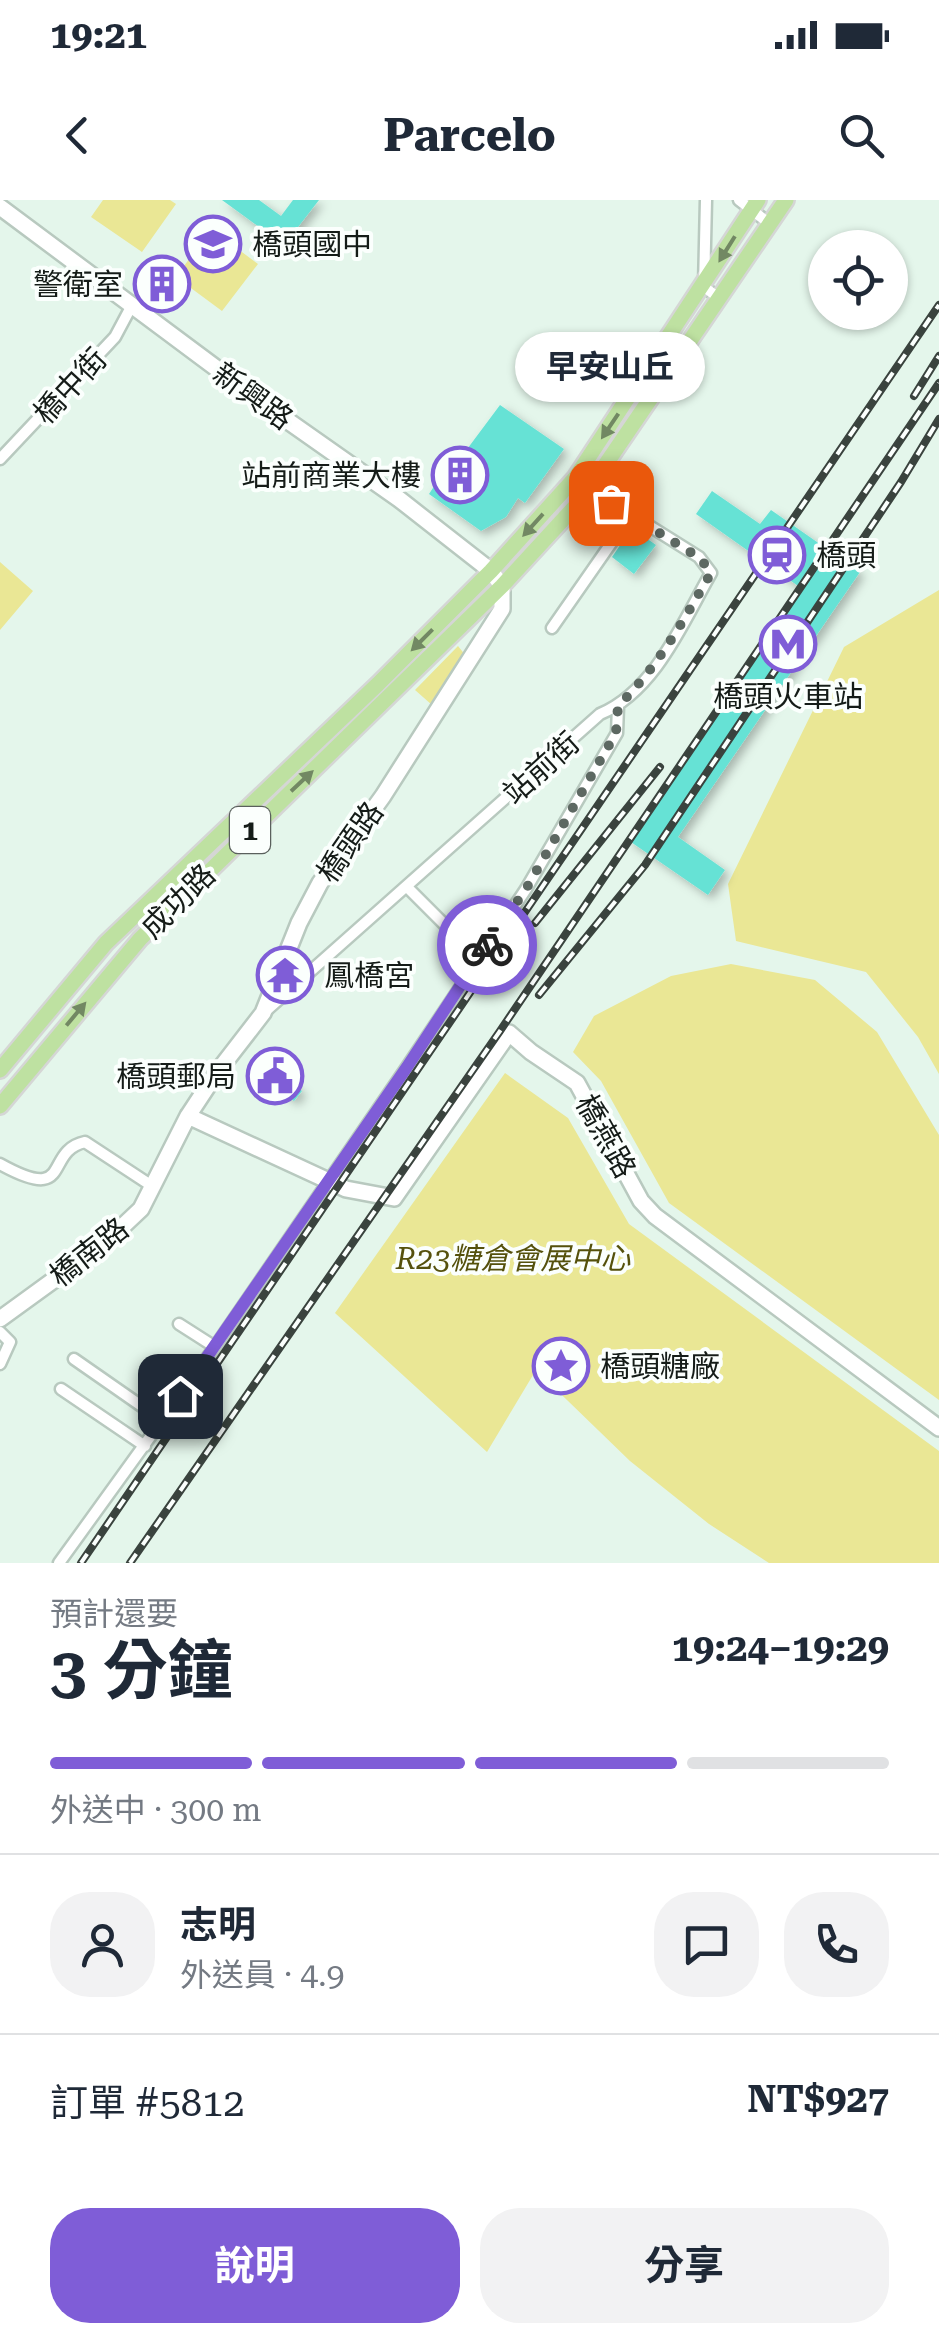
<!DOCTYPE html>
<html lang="zh-TW">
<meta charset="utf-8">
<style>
:root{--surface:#fff;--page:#f2f2f3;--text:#1f2937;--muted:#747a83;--line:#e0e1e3;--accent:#7f5dd7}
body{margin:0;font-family:"Roboto Serif","Noto Sans TC",serif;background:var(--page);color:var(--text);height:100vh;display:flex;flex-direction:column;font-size:38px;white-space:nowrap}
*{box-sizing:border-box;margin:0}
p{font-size:32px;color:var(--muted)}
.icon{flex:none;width:55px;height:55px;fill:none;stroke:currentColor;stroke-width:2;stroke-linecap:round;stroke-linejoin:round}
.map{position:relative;height:1363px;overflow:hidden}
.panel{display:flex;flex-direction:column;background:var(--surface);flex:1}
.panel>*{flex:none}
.controls{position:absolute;left:808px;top:30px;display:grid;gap:20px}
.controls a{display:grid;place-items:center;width:100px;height:100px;border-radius:50%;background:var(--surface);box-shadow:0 2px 8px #0004;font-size:50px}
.pin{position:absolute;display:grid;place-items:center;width:85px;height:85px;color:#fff;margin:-42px;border-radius:20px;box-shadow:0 5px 15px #0006}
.courier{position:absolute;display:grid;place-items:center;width:100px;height:100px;margin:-50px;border:8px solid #7f5dd7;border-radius:50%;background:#fff;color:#222;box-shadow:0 2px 12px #0007}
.bubble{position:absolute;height:70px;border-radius:35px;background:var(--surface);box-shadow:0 2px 8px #0004;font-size:32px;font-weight:700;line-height:70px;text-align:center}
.summary em{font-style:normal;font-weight:700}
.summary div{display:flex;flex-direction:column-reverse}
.summary{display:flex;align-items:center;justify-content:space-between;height:170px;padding:0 50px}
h1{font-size:65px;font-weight:700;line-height:75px}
.bar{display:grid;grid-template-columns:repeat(4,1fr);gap:15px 10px;align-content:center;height:120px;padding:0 50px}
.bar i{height:12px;border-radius:8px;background:var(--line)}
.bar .on{background:var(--accent)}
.bar p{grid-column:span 4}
.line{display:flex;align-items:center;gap:25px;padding:0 50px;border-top:2px solid var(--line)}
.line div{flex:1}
.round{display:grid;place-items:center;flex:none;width:105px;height:105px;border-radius:40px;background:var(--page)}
.button{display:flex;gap:20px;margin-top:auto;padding:20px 50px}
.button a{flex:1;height:115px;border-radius:40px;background:var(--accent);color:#fff;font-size:40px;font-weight:700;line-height:115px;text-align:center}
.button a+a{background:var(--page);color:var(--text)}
.status{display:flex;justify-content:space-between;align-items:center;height:70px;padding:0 50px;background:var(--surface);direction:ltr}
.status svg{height:28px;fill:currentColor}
header{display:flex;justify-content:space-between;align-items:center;height:130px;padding:0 50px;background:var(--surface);font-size:45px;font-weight:700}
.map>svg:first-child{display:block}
.green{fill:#eae795}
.building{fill:#66e2d5;filter:url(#shadow)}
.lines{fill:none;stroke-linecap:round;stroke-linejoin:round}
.street-casing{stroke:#b8c9bf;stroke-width:15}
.secondary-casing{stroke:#b8c9bf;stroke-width:20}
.primary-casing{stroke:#d5d6d5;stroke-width:20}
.street{stroke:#fff;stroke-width:10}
.secondary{stroke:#fff;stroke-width:15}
.primary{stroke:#bee1a1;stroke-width:15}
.rail-casing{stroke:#3a433e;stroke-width:8}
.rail{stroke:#fbfffd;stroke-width:4;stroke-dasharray:11;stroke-linecap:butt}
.oneway{fill:#728863}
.done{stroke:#5d6862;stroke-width:10;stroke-dasharray:0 18}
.route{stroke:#7f5dd7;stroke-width:12}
.labels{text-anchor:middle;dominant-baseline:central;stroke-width:8;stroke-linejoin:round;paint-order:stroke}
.shield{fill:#fbfffd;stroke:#5a605d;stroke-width:2.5}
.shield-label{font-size:28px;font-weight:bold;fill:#151c18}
.poi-label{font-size:30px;fill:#151c18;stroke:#fbfffd;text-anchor:start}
.street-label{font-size:30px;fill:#151c18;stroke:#fbfffd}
.park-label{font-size:30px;font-style:italic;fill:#55510c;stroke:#fbfffd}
</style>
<div class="status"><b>19:21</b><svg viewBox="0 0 49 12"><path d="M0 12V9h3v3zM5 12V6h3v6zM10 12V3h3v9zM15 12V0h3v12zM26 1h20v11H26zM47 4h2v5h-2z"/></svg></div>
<header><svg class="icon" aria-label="back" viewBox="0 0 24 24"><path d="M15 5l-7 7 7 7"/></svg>Parcelo<svg class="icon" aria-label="search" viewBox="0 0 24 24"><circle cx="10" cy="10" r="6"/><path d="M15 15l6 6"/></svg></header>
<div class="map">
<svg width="939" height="1363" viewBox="0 0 939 1363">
<defs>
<filter id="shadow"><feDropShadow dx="4.5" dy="4.5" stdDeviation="5" flood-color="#0004"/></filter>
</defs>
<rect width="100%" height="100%" fill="#e4f6eb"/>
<path class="green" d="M 103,0 L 170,0 L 176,4 L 142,52 L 91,17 Z
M 211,29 L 258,64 L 222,111 L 176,77 Z
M 0,362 L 33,391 L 0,430 Z
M 939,390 L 939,874 L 918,837 L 866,772 L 736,741 L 728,684 L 844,447 Z
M 458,446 L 466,456 L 432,505 L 415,490 Z
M 731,764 L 815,780 L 877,832 L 939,935 L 939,1200 L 669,1003 L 601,881 L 573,852 L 594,816 L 671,776 Z
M 505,873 L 568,918 L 629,1024 L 939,1251 L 939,1363 L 769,1363 L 709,1324 L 630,1261 L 536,1170 L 487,1252 L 335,1113 Z"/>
<path class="building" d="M 222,0 L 259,0 L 281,16 L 293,0 L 319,0 L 284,45 Z
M 500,205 L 564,249 L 525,303 L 518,298 L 506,317 L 481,331 L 429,294 L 454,256 L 459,260 Z
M 712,291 L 760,324 L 771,310 L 860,372 L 678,637 L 725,670 L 708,695 L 628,640 L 801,388 L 696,314 Z
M 632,328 L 656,345 L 634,374 L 612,357 Z
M 264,853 L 289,874 L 286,878 L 302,891 L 294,901 L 252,867 Z"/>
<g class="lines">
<g class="street-casing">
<path id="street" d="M 706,0 L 704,87 L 719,98
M 739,0 L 770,24
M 0,259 L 115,137 L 131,107
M 552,428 L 630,316
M 408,688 L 478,758
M 268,809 L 600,514 C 655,491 683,422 711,373 L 699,357 L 584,285
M 0,964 C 74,1005 43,951 85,942 L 152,986
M 179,1124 L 215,1147
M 0,1132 L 10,1142 L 0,1164
M 74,1159 L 163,1221
M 61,1189 L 145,1246
M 59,1363 L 215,1147 L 407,867 L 526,689 L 617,533 L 618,507"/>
</g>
<g class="secondary-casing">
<path id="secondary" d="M 0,7 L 271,209 L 399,299 L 491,371 L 502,386 L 502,409 L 383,596 L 320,683 L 299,723 L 263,813 L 215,875 L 188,916 L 141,1009 L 106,1042 L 0,1119
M 188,916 L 346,989 L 394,998 L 509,833 L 531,852 L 577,883 L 641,1001 L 655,1016 L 939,1228"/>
</g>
<g class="primary-casing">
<path id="primary" d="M 0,870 L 106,743 L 378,484 L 491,371 L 575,278 L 758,0
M 0,906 L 140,739 L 502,386 L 582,299 L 786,0"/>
</g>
<use href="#street" class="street"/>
<use href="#secondary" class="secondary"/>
<use href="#primary" class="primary"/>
<g class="rail-casing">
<path id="rail" d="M 914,196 L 939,156
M 535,723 L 660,567
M 539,795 L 645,665 L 901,282 L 939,219
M 81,1363 L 939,105
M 130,1363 L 500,831 L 939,183"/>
</g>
<use href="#rail" class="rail"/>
</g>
<defs><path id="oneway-solid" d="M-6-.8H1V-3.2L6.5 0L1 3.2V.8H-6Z" transform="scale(2.5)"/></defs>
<g class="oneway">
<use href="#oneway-solid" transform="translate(727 49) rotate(122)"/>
<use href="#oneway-solid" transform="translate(610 226) rotate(124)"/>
<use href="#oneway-solid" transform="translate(533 325) rotate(132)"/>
<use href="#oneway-solid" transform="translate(422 440) rotate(135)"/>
<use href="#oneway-solid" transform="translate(302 581) rotate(-43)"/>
<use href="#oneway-solid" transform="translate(76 814) rotate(-50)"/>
</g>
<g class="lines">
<path class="done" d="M 487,745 L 526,689 L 616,533 L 618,506 C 658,467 683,421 711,373 L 700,358 L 611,303"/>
<path class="route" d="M 180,1196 L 407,867 L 487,745"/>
</g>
<defs>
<g id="school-ring" transform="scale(2.875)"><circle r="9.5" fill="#fbfffd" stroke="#7f5dd7" stroke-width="1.5"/><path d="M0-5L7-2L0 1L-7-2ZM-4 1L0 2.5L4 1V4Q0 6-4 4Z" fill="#7f5dd7"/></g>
<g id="building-ring" transform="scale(2.875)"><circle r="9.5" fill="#fbfffd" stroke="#7f5dd7" stroke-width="1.5"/><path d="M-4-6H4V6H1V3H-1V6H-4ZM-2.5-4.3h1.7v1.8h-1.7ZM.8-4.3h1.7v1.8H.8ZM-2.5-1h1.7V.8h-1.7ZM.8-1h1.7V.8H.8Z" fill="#7f5dd7"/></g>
<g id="station-ring" transform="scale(2.875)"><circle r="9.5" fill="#fbfffd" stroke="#7f5dd7" stroke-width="1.5"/><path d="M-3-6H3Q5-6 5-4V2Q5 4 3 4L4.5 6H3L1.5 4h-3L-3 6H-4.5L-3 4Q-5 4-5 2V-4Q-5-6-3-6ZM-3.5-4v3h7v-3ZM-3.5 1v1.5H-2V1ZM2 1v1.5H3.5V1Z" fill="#7f5dd7"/></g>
<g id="metro-ring" transform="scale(2.875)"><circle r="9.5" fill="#fbfffd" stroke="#7f5dd7" stroke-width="1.5"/><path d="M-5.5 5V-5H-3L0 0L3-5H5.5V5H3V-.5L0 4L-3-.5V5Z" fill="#7f5dd7"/></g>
<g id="temple-ring" transform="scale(2.875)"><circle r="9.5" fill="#fbfffd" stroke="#7f5dd7" stroke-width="1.5"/><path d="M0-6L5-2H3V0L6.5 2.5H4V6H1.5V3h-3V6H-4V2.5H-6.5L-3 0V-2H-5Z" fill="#7f5dd7"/></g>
<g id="civic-ring" transform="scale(2.875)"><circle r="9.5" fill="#fbfffd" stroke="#7f5dd7" stroke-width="1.5"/><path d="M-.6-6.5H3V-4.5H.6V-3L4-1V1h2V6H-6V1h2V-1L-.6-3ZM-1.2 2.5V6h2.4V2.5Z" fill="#7f5dd7"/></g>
<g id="sight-ring" transform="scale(2.875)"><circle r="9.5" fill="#fbfffd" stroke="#7f5dd7" stroke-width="1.5"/><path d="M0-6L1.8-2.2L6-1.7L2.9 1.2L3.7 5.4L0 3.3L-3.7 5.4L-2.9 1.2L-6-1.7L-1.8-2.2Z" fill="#7f5dd7"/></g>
</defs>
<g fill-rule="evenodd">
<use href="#school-ring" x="213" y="44"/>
<use href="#building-ring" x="162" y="84"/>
<use href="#building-ring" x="460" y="275"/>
<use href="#station-ring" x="777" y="355"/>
<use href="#metro-ring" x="788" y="444"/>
<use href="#temple-ring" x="285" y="775"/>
<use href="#civic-ring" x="275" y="876"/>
<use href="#sight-ring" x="561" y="1166"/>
</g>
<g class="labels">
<rect class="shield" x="230" y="607" width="40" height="46" rx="8"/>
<g class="shield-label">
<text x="250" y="630">1</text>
</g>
<g class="poi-label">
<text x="252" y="44">橋頭國中</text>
<text x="123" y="84" text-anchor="end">警衛室</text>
<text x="421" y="275" text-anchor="end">站前商業大樓</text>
<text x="816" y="355">橋頭</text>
<text x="788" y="496" text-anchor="middle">橋頭火車站</text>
<text x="324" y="775">鳳橋宮</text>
<text x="236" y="876" text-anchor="end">橋頭郵局</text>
<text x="600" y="1166">橋頭糖廠</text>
</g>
<g class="street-label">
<text transform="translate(70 186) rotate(-47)">橋中街</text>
<text transform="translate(253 196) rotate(36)">新興路</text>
<text transform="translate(541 568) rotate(-42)">站前街</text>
<text transform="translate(350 642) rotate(-55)">橋頭路</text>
<text transform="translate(178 701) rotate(-45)">成功路</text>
<text transform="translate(606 936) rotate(61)">橋燕路</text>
<text transform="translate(89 1052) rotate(-38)">橋南路</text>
</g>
<g class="park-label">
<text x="513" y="1058">R23糖倉會展中心</text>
</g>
</g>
</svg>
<div class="controls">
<a><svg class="icon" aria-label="locate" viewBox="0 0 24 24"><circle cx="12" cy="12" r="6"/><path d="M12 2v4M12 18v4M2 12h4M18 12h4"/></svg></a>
</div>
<div class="pin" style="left:611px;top:303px;background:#ea580c"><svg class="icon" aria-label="bag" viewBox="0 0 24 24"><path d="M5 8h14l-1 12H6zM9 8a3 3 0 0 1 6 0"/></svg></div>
<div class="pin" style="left:180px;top:1196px;background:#1f2937"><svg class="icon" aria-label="home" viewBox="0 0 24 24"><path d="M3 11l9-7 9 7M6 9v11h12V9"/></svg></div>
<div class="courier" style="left:487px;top:745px"><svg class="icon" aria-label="bike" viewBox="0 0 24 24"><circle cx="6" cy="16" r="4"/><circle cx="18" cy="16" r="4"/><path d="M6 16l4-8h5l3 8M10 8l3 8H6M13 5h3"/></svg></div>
<div class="bubble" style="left:515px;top:132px;width:190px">早安山丘</div>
</div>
<section class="panel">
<div class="summary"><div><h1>3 分鐘</h1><p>預計還要</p></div><em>19:24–19:29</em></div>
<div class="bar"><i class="on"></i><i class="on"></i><i class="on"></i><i></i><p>外送中 · 300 m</p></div>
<div class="line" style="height:180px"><a class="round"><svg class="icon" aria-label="person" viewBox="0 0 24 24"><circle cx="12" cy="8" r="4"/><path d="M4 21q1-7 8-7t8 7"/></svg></a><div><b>志明</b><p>外送員 · 4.9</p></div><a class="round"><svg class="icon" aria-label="chat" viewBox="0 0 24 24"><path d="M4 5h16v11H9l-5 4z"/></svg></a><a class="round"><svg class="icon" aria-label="phone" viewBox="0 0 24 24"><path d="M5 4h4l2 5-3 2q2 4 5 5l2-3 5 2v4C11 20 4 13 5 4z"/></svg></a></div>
<div class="line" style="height:130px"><div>訂單 #5812</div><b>NT$927</b></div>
<div class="button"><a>說明</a><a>分享</a></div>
</section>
